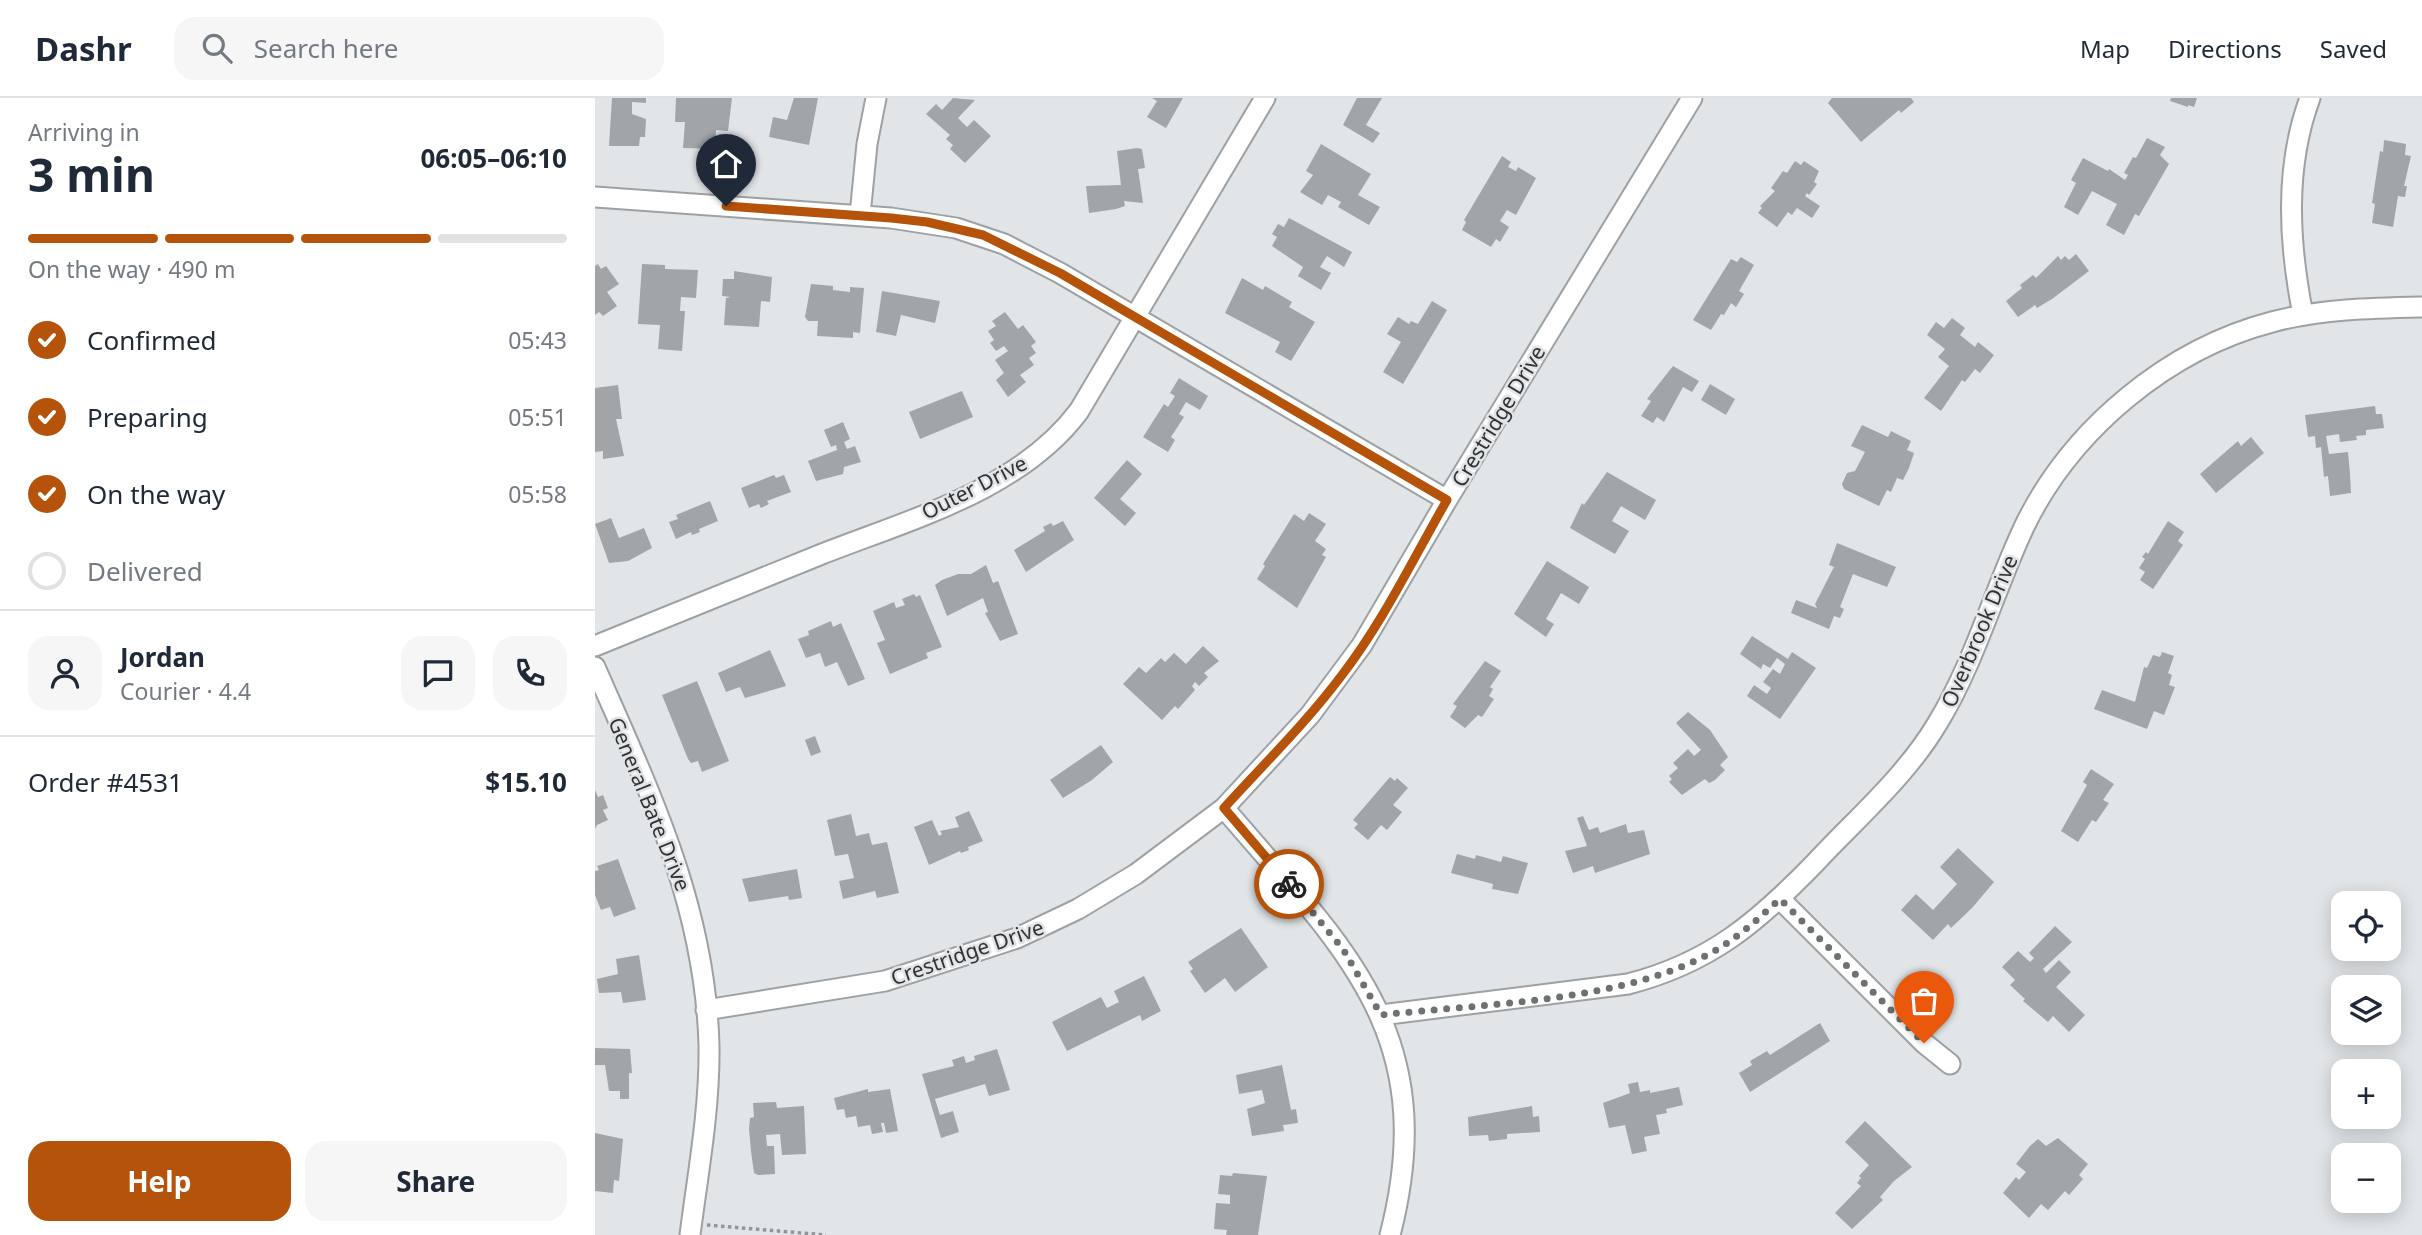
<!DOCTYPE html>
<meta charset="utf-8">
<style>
:root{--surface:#fff;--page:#f6f6f7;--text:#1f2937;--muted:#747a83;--line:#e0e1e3;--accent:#b45309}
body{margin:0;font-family:"Noto Sans",sans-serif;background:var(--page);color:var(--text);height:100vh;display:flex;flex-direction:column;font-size:26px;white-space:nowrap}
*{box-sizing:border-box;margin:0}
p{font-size:23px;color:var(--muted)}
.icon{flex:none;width:38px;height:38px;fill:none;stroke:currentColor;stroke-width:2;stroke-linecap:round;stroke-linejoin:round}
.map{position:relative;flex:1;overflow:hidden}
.panel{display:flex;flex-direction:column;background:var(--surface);width:595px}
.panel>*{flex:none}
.buttons{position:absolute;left:1736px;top:793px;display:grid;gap:14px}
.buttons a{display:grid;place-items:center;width:70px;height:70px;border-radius:14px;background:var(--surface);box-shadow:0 4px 18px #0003;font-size:35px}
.pin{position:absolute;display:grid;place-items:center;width:60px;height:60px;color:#fff;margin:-72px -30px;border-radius:50% 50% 50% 0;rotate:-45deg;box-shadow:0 0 7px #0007}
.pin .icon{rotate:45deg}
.courier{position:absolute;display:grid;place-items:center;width:70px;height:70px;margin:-35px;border:5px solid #b45309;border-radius:50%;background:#fff;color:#222;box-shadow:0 2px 9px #0007}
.overview em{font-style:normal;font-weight:700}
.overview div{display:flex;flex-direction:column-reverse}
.overview{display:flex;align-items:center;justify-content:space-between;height:119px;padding:0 28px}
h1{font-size:46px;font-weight:700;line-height:52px}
.bar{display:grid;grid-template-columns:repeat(4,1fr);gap:10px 7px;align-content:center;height:84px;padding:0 28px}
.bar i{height:9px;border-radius:5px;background:var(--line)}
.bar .on{background:var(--accent)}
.bar p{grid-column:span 4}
.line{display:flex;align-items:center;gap:18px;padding:0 28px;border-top:2px solid var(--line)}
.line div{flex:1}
.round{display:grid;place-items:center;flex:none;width:74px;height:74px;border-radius:21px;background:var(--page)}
ol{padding:0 28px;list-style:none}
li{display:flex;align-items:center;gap:21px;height:77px}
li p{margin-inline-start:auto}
li .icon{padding:7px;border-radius:50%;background:var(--accent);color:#fff;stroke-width:4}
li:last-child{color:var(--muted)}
li i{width:38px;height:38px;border:4px solid var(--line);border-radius:50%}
.primary-button{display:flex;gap:14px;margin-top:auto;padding:14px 28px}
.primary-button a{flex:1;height:80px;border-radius:21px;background:var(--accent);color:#fff;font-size:28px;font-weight:700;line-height:80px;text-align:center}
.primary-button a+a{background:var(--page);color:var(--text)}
header{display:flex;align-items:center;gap:42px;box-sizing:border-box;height:98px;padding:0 35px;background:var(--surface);border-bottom:2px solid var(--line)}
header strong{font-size:33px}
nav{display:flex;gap:38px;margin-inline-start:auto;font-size:24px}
.search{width:490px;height:63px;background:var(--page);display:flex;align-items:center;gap:18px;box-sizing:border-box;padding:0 24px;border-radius:21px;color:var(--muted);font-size:26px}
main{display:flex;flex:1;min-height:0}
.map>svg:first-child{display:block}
.building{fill:#a1a5a8}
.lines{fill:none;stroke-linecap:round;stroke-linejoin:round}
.minor-casing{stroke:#9da1a3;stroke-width:23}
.path{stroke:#939698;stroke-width:3.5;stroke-dasharray:3.5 3.5;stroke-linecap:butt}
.minor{stroke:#fff;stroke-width:19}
.done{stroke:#6e7172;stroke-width:7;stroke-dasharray:0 12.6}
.route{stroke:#b45309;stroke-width:9}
.labels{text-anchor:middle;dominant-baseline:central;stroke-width:5;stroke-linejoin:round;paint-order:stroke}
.street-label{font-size:21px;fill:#303233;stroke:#e1e5e8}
</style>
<header>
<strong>Dashr</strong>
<div class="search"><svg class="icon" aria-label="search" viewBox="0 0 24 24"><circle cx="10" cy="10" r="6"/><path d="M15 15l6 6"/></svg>Search here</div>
<nav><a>Map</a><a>Directions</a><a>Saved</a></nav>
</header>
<main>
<section class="panel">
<div class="overview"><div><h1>3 min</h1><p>Arriving in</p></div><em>06:05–06:10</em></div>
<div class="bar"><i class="on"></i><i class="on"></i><i class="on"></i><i></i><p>On the way · 490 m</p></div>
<ol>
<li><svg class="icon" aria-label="check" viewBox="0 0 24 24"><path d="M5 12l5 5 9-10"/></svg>Confirmed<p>05:43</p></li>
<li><svg class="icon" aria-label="check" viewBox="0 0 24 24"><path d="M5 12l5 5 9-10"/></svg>Preparing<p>05:51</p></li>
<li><svg class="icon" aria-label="check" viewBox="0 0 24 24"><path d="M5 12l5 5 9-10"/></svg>On the way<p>05:58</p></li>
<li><i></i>Delivered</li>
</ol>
<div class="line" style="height:126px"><a class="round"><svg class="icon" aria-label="person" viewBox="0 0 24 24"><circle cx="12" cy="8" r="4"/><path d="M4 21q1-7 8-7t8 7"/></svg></a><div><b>Jordan</b><p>Courier · 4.4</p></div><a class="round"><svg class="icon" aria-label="chat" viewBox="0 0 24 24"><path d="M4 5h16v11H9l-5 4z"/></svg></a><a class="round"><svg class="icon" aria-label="phone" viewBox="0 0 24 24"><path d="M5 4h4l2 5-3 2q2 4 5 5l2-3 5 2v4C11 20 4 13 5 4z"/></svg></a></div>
<div class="line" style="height:91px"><div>Order #4531</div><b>$15.10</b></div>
<div class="primary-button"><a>Help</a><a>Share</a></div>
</section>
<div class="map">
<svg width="1827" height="1137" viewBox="0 0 1827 1137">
<rect width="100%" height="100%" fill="#e1e5e8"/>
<path class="building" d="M 17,0 L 51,0 L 51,5 L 37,4 L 37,16 L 51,21 L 50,39 L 45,39 L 44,48 L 14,48 Z
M 81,0 L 137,0 L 133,33 L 121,32 L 120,51 L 88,50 L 90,24 L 80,24 Z
M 199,0 L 223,0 L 214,47 L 174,39 L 178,19 L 192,22 Z
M 358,0 L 380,2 L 363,20 L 372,29 L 379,22 L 396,38 L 370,65 L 355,51 L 358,47 L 351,41 L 355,37 L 331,16 L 341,6 L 347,12 Z
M 557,0 L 588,0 L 571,30 L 552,19 L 562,3 Z
M 762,0 L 787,0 L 771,27 L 785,35 L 778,45 L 748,27 Z
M 1237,0 L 1316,0 L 1319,4 L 1306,15 L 1304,12 L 1266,44 L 1233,5 Z
M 1576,0 L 1602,0 L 1599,9 L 1593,7 L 1593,9 L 1575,3 Z
M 1552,40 L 1570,49 L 1565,57 L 1574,66 L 1544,118 L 1540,116 L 1529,137 L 1511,127 L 1522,106 L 1497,93 L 1483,117 L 1469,109 L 1481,85 L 1476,82 L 1488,60 L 1513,73 L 1514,71 L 1530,82 L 1533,77 L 1529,75 L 1538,59 L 1541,60 Z
M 1789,42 L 1811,46 L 1810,57 L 1816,58 L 1809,88 L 1812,88 L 1810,99 L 1803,98 L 1798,129 L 1777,125 L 1780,106 L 1777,105 L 1785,53 L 1788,54 Z
M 726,46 L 776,76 L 763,97 L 785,109 L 774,127 L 743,109 L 746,104 L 733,97 L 727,107 L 705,94 L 718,77 L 711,73 Z
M 542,50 L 547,51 L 550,70 L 543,71 L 548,105 L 529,103 L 530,108 L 521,111 L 494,115 L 491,88 L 526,87 L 522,53 Z
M 907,58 L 916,64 L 913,69 L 921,73 L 923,69 L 941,80 L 921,117 L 912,112 L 905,123 L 914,129 L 905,144 L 901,141 L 896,149 L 867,132 L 871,124 L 869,122 Z
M 1200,63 L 1206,67 L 1209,63 L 1224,73 L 1219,84 L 1222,86 L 1214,97 L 1212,95 L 1210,98 L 1225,108 L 1217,120 L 1202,110 L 1197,117 L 1193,114 L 1182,129 L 1163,115 L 1167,110 L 1165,108 L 1180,93 L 1176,90 L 1188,73 L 1192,75 Z
M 694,120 L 757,154 L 749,169 L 732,158 L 725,169 L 736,175 L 726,192 L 703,178 L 708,169 L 677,148 L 682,139 L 677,136 L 683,126 L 689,129 Z
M 1481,156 L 1494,173 L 1457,201 L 1442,210 L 1440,207 L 1423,219 L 1411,203 L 1427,190 L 1425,187 L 1438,177 L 1441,180 L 1463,158 L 1466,162 L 1470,158 L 1474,162 Z
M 1146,159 L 1159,167 L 1144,193 L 1149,196 L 1141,209 L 1136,205 L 1129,217 L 1126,216 L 1116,232 L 1098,222 L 1136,161 L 1142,164 Z
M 3,166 L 6,171 L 11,168 L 24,186 L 12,194 L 22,208 L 8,218 L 4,214 L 0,217 L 0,168 Z
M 47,166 L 70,167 L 70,171 L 103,172 L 101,200 L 86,199 L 85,213 L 90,213 L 87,253 L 63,251 L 65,227 L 43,226 Z
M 139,173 L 177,179 L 175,204 L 166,203 L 164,229 L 129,227 L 131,200 L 136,199 L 127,198 L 128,181 L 139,181 Z
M 647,180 L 668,192 L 670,188 L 697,204 L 694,209 L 720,224 L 696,263 L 680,254 L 685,244 L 630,215 Z
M 216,186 L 238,188 L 238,192 L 255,194 L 255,189 L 269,190 L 265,235 L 258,234 L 258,240 L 222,238 L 223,223 L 213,223 L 210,219 Z
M 287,193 L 345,203 L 340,225 L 306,217 L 301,238 L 281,234 Z
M 837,203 L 852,212 L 808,286 L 788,274 L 806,244 L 792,236 L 803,219 L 814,226 L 816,223 L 823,226 Z
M 410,214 L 423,231 L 428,227 L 441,244 L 436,248 L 441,255 L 434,260 L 439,267 L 425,277 L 431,284 L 413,299 L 401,282 L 409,275 L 400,262 L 413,253 L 409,248 L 401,253 L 395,245 L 399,242 L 393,233 L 401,228 L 397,223 Z
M 1357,220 L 1370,230 L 1365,237 L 1380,249 L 1383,244 L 1399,257 L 1385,275 L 1380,271 L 1370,284 L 1367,282 L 1346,313 L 1329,300 L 1354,268 L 1343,259 L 1350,251 L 1332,237 L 1341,224 L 1349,230 Z
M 1078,268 L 1104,283 L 1097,294 L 1088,289 L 1069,324 L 1062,319 L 1058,325 L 1046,318 L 1056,303 L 1052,301 Z
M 584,280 L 613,298 L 605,312 L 591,304 L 584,316 L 589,319 L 576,339 L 580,342 L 573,354 L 548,339 L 569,306 L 573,309 L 580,298 L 575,295 Z
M 1115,286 L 1140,301 L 1131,317 L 1106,302 Z
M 23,287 L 27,321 L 21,321 L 29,358 L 8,361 L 8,353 L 0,354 L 0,290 Z
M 367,293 L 378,319 L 325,341 L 314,314 Z
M 1780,308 L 1781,316 L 1787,316 L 1789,330 L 1771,332 L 1771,337 L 1761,338 L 1762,342 L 1745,344 L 1744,336 L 1731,338 L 1734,356 L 1753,354 L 1755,376 L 1756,395 L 1735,398 L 1733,378 L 1729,379 L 1726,349 L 1721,350 L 1720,338 L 1713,339 L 1710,317 Z
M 248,324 L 255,341 L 249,344 L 252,351 L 260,348 L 266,364 L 249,369 L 248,376 L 221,383 L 213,363 L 242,352 L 241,347 L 236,349 L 229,332 Z
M 1267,327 L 1293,339 L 1296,333 L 1316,343 L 1312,352 L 1319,355 L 1314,370 L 1308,382 L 1302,380 L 1296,394 L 1292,392 L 1284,408 L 1249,391 L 1247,386 L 1252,375 L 1260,373 L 1270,354 L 1256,348 Z
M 1656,339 L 1669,355 L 1621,395 L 1605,376 L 1643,343 L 1646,348 Z
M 532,362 L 547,376 L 525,401 L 541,415 L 530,428 L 499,400 Z
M 1012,374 L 1061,402 L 1050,422 L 1026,408 L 1017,423 L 1034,433 L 1020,456 L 975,430 L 987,405 L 989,407 Z
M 179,377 L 181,380 L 189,377 L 196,394 L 172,403 L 174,406 L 166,410 L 164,406 L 154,410 L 146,390 Z
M 115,403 L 123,423 L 104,431 L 105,434 L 97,437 L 96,434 L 81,441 L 74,424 L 83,421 L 81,417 Z
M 714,415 L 731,426 L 720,443 L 731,451 L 727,457 L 731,459 L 702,510 L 662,481 L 670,468 L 668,466 L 699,416 L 709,423 Z
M 16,420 L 24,440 L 49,430 L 57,450 L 33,463 L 14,465 L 0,426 Z
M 468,423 L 479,442 L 431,474 L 419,452 L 450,433 L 448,429 L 456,425 L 458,428 Z
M 1573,423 L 1589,434 L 1583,443 L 1588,447 L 1558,491 L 1545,482 L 1550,474 L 1544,470 L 1550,461 L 1547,459 L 1551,454 L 1553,456 Z
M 1242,445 L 1301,469 L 1292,489 L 1258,476 L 1245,509 L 1249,511 L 1245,520 L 1239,518 L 1234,531 L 1196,515 L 1201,502 L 1222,510 L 1220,506 L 1239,469 L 1234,467 Z
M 952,463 L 994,489 L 984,506 L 966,495 L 951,521 L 959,526 L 951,539 L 919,516 Z
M 391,467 L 398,485 L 403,483 L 423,536 L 405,543 L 390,515 L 393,514 L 388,500 L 352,518 L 340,487 L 347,482 L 363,476 L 376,476 Z
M 319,496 L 321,499 L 325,497 L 347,549 L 331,555 L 333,560 L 295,576 L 282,545 L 290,542 L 278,513 L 299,504 L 301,510 L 310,507 L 307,501 Z
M 236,523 L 238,529 L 246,525 L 270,581 L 253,588 L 242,564 L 230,569 L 225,555 L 211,560 L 203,541 L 214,537 L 213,533 Z
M 1157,538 L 1193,561 L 1197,554 L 1221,570 L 1185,621 L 1152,598 L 1159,587 L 1172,596 L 1176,590 L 1168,584 L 1178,571 L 1185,576 L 1190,566 L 1182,560 L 1175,570 L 1168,566 L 1166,571 L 1145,556 Z
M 608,548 L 624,563 L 609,575 L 613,579 L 604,588 L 600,584 L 597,588 L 600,592 L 583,611 L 580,608 L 567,622 L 528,586 L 544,569 L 551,575 L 566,560 L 570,564 L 579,555 L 591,566 Z
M 175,552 L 191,588 L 150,600 L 145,589 L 131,594 L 123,575 Z
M 1567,554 L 1579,558 L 1573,575 L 1577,577 L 1574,587 L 1580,589 L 1569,617 L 1559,613 L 1552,631 L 1499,611 L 1507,592 L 1540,604 L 1549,569 L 1552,570 L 1558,557 L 1565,559 Z
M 890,563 L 906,573 L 895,589 L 898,591 L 894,598 L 899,601 L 887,619 L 883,617 L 870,630 L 855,619 L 862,608 L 858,606 Z
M 102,583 L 134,663 L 107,674 L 103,663 L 96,665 L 93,661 L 67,597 Z
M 1093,614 L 1115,632 L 1133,659 L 1125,667 L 1130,672 L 1120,682 L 1114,685 L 1110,681 L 1087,697 L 1074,684 L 1077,681 L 1074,678 L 1083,670 L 1078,665 L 1093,651 L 1099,658 L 1106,652 L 1081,625 Z
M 220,638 L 226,654 L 216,658 L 210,642 Z
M 506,647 L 518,664 L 497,682 L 468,700 L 455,682 Z
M 1496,671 L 1519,686 L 1508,702 L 1514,705 L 1501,724 L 1497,722 L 1483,744 L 1466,733 L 1492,687 L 1488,684 Z
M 795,679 L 800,683 L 802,680 L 813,690 L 798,707 L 807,714 L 792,732 L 786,727 L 773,742 L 759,730 L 763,726 L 758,722 Z
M 0,692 L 3,699 L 8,697 L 13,710 L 8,712 L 13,722 L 2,727 L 0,731 Z
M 374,713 L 388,743 L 373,749 L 374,752 L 366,755 L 365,753 L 334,767 L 319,729 L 337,722 L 344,738 L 347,736 L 345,733 L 364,729 L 360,719 Z
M 256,716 L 261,738 L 274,735 L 277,747 L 292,744 L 304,795 L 282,800 L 280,793 L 248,801 L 244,783 L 259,780 L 253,756 L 240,758 L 232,722 Z
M 988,718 L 994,732 L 1003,729 L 1005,735 L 1031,726 L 1033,735 L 1049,732 L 1055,756 L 1000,775 L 998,768 L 978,775 L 970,753 L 992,748 L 982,720 Z
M 1363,750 L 1399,784 L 1377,810 L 1356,830 L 1353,826 L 1338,842 L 1306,812 L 1321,796 L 1338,812 L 1362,786 L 1345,769 Z
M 862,756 L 880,761 L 881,757 L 906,764 L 908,758 L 933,765 L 923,796 L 897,791 L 898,786 L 856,775 Z
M 23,761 L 41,811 L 19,819 L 15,809 L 6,812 L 0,797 L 0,773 L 4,772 L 2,768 Z
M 202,771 L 207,800 L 194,802 L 193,798 L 154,804 L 147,781 Z
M 1460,828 L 1477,844 L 1448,871 L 1451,875 L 1464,862 L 1476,874 L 1461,889 L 1490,917 L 1474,934 L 1458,918 L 1453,924 L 1428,903 L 1430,901 L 1415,887 L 1420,882 L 1407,869 L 1423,853 L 1435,864 L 1439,860 L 1434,855 Z
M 646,830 L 673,869 L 640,894 L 630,880 L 610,895 L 595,873 L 598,871 L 593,864 Z
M 44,857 L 51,902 L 28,905 L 26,894 L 4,895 L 2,881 L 23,876 L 21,861 Z
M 549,878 L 566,913 L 547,923 L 545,917 L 472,953 L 457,924 L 506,899 L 512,910 L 524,904 L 519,893 Z
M 1225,925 L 1235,943 L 1155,994 L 1144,975 L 1157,967 L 1155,963 L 1172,953 L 1175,957 Z
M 0,950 L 35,951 L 37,975 L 34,975 L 34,1001 L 25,1001 L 25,993 L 14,993 L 10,967 L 0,967 Z
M 402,951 L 415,992 L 394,998 L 390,986 L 340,1001 L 345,1017 L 358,1013 L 364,1034 L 346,1040 L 327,976 L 359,968 L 357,962 L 369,958 L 371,965 L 380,962 L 379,958 Z
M 687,967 L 696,1012 L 701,1011 L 703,1025 L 688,1027 L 689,1033 L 657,1038 L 652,1011 L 670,1005 L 667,992 L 644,996 L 641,977 Z
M 1043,984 L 1045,994 L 1055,992 L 1055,995 L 1084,989 L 1088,1007 L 1071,1011 L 1072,1015 L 1061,1017 L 1065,1036 L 1049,1039 L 1052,1053 L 1037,1056 L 1030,1027 L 1014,1030 L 1008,1005 L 1035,995 L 1033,986 Z
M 273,991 L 273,994 L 295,991 L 303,1033 L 291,1035 L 289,1025 L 286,1025 L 288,1034 L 277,1036 L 275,1027 L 263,1029 L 261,1018 L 251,1020 L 249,1011 L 242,1012 L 239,1000 Z
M 181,1004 L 182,1010 L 209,1008 L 211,1056 L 187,1057 L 185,1036 L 171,1037 L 172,1048 L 179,1048 L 180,1076 L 163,1077 L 159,1075 L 156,1053 L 154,1031 L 155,1020 L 159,1019 L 158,1005 Z
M 937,1008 L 938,1019 L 944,1018 L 945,1034 L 912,1036 L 912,1041 L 894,1043 L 893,1037 L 874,1038 L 873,1019 Z
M 1270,1023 L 1317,1069 L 1299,1083 L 1285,1099 L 1288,1102 L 1257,1131 L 1240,1115 L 1266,1088 L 1262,1085 L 1266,1080 L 1264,1078 L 1274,1067 L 1250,1044 Z
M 0,1035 L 28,1041 L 24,1083 L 19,1082 L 18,1095 L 0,1093 Z
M 1463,1040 L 1493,1066 L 1484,1077 L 1488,1081 L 1474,1097 L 1470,1093 L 1453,1112 L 1446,1106 L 1434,1120 L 1408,1095 L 1421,1079 L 1424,1082 L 1431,1074 L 1421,1066 L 1435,1048 L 1443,1041 L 1451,1048 Z
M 638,1075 L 672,1078 L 663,1137 L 631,1137 L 632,1132 L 619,1131 L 621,1105 L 635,1106 L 635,1097 L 623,1096 L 625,1077 L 637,1078 Z"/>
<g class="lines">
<g class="minor-casing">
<path id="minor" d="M 0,99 L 296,120 L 361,130 L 409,146 L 465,175 L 852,402
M 265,117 L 272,46 L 281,0
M 1708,217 C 1694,146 1689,70 1715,0
M 0,548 C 76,517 152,487 227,456 C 316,421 425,392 484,313 L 670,0
M 0,569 C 55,695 110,807 114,947 C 115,1011 103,1074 95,1137
M 629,710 C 749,851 847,935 795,1137
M 1185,801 L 1329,945 L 1355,966
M 111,912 L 290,883 L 422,840 L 483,811 L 541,776 L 629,710 L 715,617 L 767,547 L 852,402 L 1097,0
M 786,917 L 1033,886 C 1115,865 1163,824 1221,764 C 1262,720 1311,678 1342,626 C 1380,564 1399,492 1430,427 C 1477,331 1573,251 1677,224 C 1725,211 1778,210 1827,209"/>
</g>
<path class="path" d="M 112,1127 L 231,1137"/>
<use href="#minor" class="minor"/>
</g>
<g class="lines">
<path class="done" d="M 694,786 L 748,851 L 786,917 C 892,905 1030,905 1123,851 C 1146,837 1165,819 1185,801 L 1329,945"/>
<path class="route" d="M 131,108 L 296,120 L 332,124 L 388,137 L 465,175 L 852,402 C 818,461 788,524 747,577 C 711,625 669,666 629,710 L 694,786"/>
</g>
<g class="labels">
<g class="street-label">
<text transform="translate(903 318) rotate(-59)">Crestridge Drive</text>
<text transform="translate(379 389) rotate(-27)">Outer Drive</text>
<text transform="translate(1384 533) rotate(-67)">Overbrook Drive</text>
<text transform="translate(55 706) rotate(68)">General Bate Drive</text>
<text transform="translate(372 854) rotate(-19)">Crestridge Drive</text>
</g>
</g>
</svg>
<div class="buttons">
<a><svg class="icon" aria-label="locate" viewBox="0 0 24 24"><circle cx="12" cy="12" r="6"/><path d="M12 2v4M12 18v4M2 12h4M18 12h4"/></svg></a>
<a><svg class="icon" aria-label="layers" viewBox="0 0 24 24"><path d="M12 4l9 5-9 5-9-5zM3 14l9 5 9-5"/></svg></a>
<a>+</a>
<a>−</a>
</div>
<div class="pin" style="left:1329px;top:945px;background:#ea580c"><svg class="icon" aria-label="bag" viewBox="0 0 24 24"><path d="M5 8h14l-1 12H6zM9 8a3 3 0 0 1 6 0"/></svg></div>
<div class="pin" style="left:131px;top:108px;background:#1f2937"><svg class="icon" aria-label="home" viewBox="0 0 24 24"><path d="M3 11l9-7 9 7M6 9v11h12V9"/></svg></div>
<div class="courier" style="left:694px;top:786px"><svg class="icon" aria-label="bike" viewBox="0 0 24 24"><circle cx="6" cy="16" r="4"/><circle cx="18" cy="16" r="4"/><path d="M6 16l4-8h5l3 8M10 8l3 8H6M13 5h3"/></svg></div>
</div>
</main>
